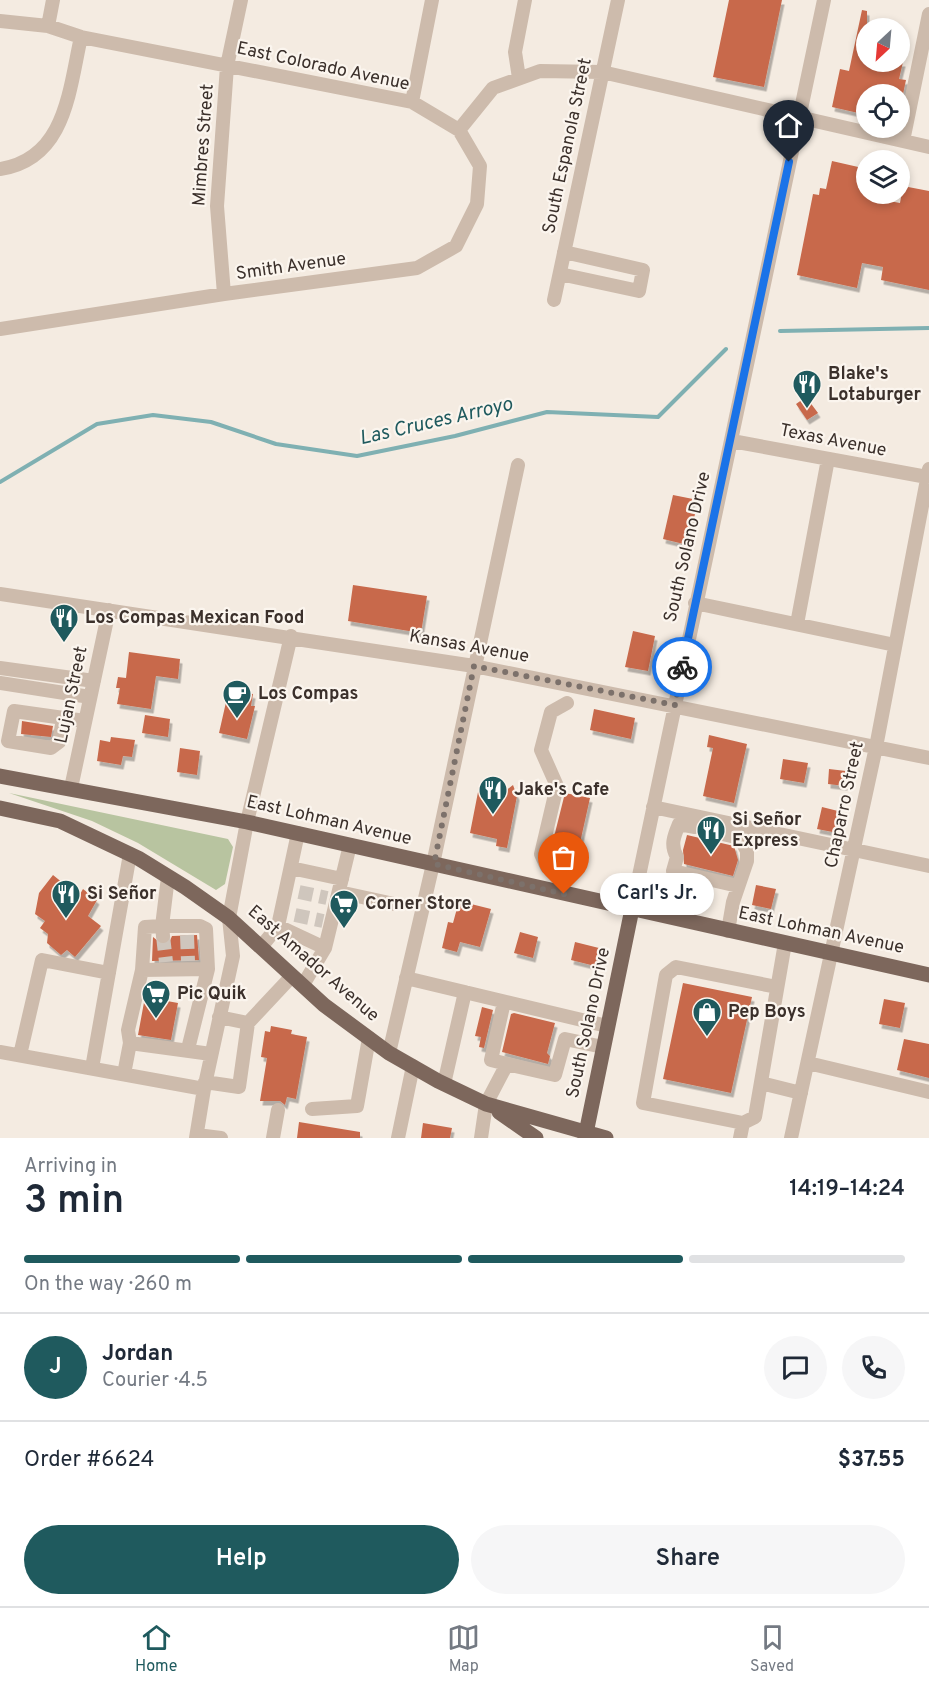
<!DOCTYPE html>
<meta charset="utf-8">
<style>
:root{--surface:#fff;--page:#f6f6f7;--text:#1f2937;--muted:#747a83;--line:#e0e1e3;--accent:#1f5a5e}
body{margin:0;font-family:Overpass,sans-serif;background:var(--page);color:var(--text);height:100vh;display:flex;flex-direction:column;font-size:22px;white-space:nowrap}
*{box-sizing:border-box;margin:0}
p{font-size:20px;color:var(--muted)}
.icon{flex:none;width:33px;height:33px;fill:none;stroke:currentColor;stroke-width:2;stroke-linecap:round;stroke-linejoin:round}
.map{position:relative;height:1138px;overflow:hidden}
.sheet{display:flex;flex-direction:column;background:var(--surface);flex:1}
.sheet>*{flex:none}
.needle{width:39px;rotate:206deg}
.tools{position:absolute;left:856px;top:18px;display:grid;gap:12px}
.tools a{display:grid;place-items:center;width:54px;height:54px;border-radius:50%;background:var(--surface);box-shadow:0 3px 9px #0003;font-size:30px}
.pin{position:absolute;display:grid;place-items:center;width:51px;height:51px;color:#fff;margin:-62px -26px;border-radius:50% 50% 50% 0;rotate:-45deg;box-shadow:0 0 6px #0007}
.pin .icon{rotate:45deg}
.courier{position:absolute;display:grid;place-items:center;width:60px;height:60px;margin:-30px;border:4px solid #1a73e8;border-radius:50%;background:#fff;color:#222;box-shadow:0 2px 8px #0007}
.bubble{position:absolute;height:42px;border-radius:21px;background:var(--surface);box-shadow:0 3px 9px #0003;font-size:20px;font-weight:600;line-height:42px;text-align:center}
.summary em{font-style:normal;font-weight:600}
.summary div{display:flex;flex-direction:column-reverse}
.summary{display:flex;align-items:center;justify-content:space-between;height:102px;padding:0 24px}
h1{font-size:39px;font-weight:600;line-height:45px}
.bar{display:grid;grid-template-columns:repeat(4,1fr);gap:9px 6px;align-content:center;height:72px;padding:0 24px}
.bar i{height:8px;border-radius:4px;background:var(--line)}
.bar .current{background:var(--accent)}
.bar p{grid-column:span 4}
.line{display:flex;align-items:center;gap:15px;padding:0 24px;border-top:2px solid var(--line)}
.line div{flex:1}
.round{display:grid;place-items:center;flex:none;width:63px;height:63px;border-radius:32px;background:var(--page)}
.cta{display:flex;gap:12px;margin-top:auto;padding:12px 24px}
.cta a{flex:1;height:69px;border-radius:36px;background:var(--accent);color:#fff;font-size:24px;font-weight:600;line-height:69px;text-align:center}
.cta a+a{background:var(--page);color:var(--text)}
.tabs{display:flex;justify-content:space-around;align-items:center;height:84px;border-top:2px solid var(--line);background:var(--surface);font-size:16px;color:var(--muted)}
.tabs a{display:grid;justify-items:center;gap:3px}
.tabs .current{color:var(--accent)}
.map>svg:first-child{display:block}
.green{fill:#b8c4a0}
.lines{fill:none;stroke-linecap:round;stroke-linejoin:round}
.stream{stroke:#7fb0b2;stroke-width:4}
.building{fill:#c8694b;filter:url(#shadow)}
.minor-tunnel{stroke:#cfc6bd;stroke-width:14;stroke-dasharray:14 7;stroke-linecap:butt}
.minor{stroke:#cdbbac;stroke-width:14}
.major{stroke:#7d675c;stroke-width:15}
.done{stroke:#7c716b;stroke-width:6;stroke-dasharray:0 10.8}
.route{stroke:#1a73e8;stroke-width:8}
.labels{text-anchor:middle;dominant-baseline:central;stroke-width:4.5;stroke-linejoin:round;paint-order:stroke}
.street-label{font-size:18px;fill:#3b302b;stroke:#fbf5ee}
.poi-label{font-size:18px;font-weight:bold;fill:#3b302b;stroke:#fbf5ee;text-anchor:start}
.water-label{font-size:20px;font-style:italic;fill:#1f5a5e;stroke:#fbf5ee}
</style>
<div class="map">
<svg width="929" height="1138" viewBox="0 0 929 1138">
<defs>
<filter id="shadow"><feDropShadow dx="2.5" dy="4.5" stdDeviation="0" flood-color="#0004"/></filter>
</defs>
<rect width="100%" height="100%" fill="#f4ebe1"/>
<path class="green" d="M 9,793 L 228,839 L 233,847 L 225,884 L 216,890 L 138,843 L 92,821 Z"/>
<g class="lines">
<path class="stream" d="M 780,331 L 929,328
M 0,482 L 97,424 L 153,415 L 211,422 L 276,444 L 357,456 L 455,436 L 547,412 L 658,417 L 726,349"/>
</g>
<path class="building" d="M 729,0 L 782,0 L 764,87 L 713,77 Z
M 862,10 L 867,11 L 867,62 L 903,62 L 899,79 L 906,80 L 903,94 L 867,94 L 867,115 L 832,107 L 840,69 L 849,71 Z
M 832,161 L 867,169 L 867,197 L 900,203 L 903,186 L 929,191 L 929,290 L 881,280 L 883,267 L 862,263 L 857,288 L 797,275 L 813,194 L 819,195 L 820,188 L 826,189 Z
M 806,397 L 818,413 L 807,420 L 796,404 Z
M 673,495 L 693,499 L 690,513 L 695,514 L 688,545 L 663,539 Z
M 353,585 L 427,596 L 421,633 L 348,621 Z
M 633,631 L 655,636 L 648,671 L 625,667 Z
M 129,652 L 180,659 L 178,679 L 156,676 L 151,709 L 117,704 L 120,688 L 116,688 L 118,677 L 126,678 Z
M 229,689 L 253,694 L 251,706 L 255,706 L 247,739 L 219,733 Z
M 594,709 L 635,718 L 631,739 L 590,730 Z
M 145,715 L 170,719 L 168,737 L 142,733 Z
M 22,721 L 53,726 L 51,737 L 21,734 Z
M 709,735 L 747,744 L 734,803 L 703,796 L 713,748 L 707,747 Z
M 111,737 L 135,740 L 132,757 L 123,756 L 121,765 L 97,761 L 100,740 L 110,742 Z
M 180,748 L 200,751 L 197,775 L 177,772 Z
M 783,759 L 808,763 L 804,783 L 780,779 Z
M 829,769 L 846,771 L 845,786 L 828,784 Z
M 513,785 L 517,796 L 507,848 L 496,846 L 497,839 L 470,833 L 479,787 L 504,792 Z
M 565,793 L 590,798 L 576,861 L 552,856 L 550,853 Z
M 822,807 L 842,812 L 838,833 L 817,829 Z
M 687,835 L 734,846 L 738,860 L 733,876 L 684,864 L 683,850 Z
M 53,875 L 79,896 L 83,889 L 97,900 L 88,916 L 101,926 L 75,957 L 67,950 L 61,955 L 47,943 L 48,934 L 40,928 L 45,921 L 35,914 L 39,893 Z
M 756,885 L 776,889 L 771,909 L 752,905 Z
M 459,901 L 491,909 L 480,947 L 460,942 L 457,952 L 442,948 L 448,922 L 453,923 Z
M 520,932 L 538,937 L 533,958 L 514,953 Z
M 197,935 L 199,960 L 152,961 L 153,937 L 163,945 L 169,943 L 172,936 Z
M 575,942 L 599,948 L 595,966 L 571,960 Z
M 683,983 L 752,997 L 731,1093 L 663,1079 Z
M 145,997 L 178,1003 L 171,1040 L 138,1035 Z
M 884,999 L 905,1003 L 900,1028 L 879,1024 Z
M 482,1007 L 493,1010 L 484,1048 L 479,1047 L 481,1037 L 475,1036 Z
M 514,1013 L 555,1023 L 547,1053 L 550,1056 L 548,1064 L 502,1052 L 511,1014 Z
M 271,1026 L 292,1030 L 291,1034 L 307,1037 L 296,1099 L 287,1097 L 285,1105 L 280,1101 L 260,1101 L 267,1058 L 261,1057 L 265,1031 L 270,1032 Z
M 904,1039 L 929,1044 L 929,1078 L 897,1070 Z
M 299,1122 L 360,1132 L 360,1138 L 297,1138 Z
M 423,1123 L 452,1128 L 450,1138 L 421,1138 Z"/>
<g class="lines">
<path class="minor-tunnel" d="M 299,892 L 327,898
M 295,915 L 323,921
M 187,935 L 188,961
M 163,936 L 166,962"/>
<path class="minor" d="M 0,21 L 48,26 L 81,37 L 412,102 L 459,130 L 493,88 L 540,71 L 602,72 L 929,147
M 48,26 L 53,0
M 519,78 L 515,52 L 525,0
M 412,102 L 432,0
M 903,141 L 929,14
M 0,169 C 66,159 69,90 81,37
M 560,274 L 639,291 L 643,270 L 564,252
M 224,294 L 217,206 L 227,66 L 241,0
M 554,300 L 618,0
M 0,329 L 224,294 L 417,268 L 456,246 L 477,204 L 480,166 L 459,130
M 732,441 L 927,477
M 0,594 L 474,666 L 929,758
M 695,603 L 895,645
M 797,624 L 828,459
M 0,668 L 94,681
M 0,683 L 90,697
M 63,719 L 59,742 L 51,748 L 8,741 L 14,711 L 85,721
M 71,788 L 109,610
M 653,807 L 929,866
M 695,827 L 679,824 C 674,836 670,845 677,857 L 673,871 L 738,886
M 705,830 L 740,838 L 747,851 L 747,861 L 733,902 L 728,931
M 547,867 L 541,854 L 557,786 L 541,750 L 551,712 L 567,703
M 291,868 L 342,879
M 168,877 L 162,926 L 200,926 L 206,929 L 208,969 L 188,1049
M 339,892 L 394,904
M 632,909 L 824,0
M 278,926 L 325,948
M 163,936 L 162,926 L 145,927 L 142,970 L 208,969
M 261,947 L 278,926 L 298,833
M 406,978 L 607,1026
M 303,985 L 325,948 L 350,845
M 504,1002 L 491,1060 L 507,1064
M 219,1017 L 248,1023
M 130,1043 L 211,1054
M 0,1052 L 204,1089
M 389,1053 L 433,864 L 518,465
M 20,1055 L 42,960 L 109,973
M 808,1063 L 929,1092
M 92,1068 L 130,854
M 124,1074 L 130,1043 L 128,1030 L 142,970
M 205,1082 L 239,1087 L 248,1023 L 292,976
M 761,1083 L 801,1093
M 444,1084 L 465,992
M 312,1109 L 357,1106 L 369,1038
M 743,1123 L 643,1103 L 666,975 L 676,967 L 777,987
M 197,1135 L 221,1138
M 196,1138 L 204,1089 L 233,956 L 229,918 L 247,822 L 291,636
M 273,1138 L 278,1110
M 398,1138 L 413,1066
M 481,1138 L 486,1104 L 507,1064 L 555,1075 L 565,1039 L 603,1047
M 740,1138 L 743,1123 L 755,1117 L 785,943
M 791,1138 L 876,747 L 929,469"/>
<path class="major" d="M 0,776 L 247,822 L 929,975
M 0,808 L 60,821 L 138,858 L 185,887 L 229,918 L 324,1005 L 389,1053 L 438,1081 L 486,1104 L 606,1138
M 499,1112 L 536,1138
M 585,1138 L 632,909"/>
</g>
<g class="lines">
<path class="done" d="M 564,894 L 434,864 L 474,666 L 675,705 L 682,667"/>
<path class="route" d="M 682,667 L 789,162"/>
</g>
<defs>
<g id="restaurant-pin" transform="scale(1.5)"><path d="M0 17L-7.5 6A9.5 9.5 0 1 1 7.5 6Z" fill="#1f5a5e" stroke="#fbf5ee"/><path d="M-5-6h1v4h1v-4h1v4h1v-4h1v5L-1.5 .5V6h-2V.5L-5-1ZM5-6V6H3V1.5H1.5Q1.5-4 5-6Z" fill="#fff"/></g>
<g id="cafe-pin" transform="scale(1.5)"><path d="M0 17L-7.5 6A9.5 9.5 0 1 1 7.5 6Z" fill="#1f5a5e" stroke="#fbf5ee"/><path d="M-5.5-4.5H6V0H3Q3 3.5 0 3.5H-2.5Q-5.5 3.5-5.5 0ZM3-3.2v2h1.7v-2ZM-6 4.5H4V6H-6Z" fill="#fff"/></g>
<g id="supermarket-pin" transform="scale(1.5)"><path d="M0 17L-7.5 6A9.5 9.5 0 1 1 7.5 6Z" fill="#1f5a5e" stroke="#fbf5ee"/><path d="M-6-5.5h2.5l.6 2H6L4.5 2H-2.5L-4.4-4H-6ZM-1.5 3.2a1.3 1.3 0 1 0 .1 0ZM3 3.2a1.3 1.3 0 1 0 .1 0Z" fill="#fff"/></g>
<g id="shop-pin" transform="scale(1.5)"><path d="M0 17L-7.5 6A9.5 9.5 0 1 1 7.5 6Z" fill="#1f5a5e" stroke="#fbf5ee"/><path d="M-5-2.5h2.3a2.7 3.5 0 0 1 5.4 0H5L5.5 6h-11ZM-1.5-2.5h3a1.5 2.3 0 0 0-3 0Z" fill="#fff"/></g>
</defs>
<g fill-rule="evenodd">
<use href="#restaurant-pin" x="807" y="384"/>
<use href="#restaurant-pin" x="64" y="618"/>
<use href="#cafe-pin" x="237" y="694"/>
<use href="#restaurant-pin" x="493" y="790"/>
<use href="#restaurant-pin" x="711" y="830"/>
<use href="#restaurant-pin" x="66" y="894"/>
<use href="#supermarket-pin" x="344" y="904"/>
<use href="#supermarket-pin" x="156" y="994"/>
<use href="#shop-pin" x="707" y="1012"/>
</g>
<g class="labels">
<g class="street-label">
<text transform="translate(323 67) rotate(12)">East Colorado Avenue</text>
<text transform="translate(204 145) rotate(-86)">Mimbres Street</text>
<text transform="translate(568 146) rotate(-78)">South Espanola Street</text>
<text transform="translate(291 267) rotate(-8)">Smith Avenue</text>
<text transform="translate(833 441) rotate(11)">Texas Avenue</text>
<text transform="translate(688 547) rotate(-77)">South Solano Drive</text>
<text transform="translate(469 647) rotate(10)">Kansas Avenue</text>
<text transform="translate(72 695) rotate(-78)">Lujan Street</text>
<text transform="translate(845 805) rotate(-78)">Chaparro Street</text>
<text transform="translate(329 821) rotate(13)">East Lohman Avenue</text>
<text transform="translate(821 931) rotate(12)">East Lohman Avenue</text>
<text transform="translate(313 964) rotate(41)">East Amador Avenue</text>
<text transform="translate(589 1023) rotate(-78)">South Solano Drive</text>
</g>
<g class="poi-label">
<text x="828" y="374">Blake's<tspan x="828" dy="21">Lotaburger</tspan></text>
<text x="85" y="618">Los Compas Mexican Food</text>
<text x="258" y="694">Los Compas</text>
<text x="514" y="790">Jake's Cafe</text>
<text x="732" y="820">Si Señor<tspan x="732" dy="21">Express</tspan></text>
<text x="87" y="894">Si Señor</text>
<text x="365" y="904">Corner Store</text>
<text x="177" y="994">Pic Quik</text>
<text x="728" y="1012">Pep Boys</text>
</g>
<g class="water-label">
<text transform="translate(436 422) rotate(-13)">Las Cruces Arroyo</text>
</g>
</g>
</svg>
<div class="tools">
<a><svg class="needle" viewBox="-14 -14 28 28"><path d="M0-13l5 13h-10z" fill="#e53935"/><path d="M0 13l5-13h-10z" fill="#747a83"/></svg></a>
<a><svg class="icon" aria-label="locate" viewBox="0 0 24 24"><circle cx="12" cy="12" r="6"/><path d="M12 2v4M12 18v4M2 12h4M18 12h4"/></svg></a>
<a><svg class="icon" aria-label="layers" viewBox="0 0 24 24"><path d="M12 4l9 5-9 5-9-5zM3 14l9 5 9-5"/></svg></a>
</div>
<div class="pin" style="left:564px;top:894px;background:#ea580c"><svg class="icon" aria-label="bag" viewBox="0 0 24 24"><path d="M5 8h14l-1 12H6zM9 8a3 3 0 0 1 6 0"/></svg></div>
<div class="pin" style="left:789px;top:162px;background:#1f2937"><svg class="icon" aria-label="home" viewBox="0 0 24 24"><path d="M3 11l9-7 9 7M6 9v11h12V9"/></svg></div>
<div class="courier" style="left:682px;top:667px"><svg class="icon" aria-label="bike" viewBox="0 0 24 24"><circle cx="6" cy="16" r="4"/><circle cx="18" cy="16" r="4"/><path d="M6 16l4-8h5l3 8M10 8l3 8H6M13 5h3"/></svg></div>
<div class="bubble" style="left:600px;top:873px;width:114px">Carl's Jr.</div>
</div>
<section class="sheet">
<div class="summary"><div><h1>3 min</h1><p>Arriving in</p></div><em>14:19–14:24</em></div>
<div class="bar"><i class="current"></i><i class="current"></i><i class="current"></i><i></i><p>On the way · 260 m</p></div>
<div class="line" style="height:108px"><b class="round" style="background:var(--accent);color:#fff">J</b><div><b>Jordan</b><p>Courier · 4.5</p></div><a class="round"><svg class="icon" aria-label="chat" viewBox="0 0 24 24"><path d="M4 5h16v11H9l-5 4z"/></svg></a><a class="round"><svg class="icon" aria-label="phone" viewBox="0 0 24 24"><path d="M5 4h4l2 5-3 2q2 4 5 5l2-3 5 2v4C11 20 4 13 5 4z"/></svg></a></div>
<div class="line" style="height:78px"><div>Order #6624</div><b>$37.55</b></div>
<div class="cta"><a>Help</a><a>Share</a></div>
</section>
<nav class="tabs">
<a class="current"><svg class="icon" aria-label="home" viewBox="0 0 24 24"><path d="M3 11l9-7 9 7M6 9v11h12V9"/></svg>Home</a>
<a><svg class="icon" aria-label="map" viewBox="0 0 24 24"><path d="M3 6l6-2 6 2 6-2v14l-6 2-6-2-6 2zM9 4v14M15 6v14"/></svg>Map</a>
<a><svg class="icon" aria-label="saved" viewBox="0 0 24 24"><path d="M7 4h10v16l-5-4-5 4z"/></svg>Saved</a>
</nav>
